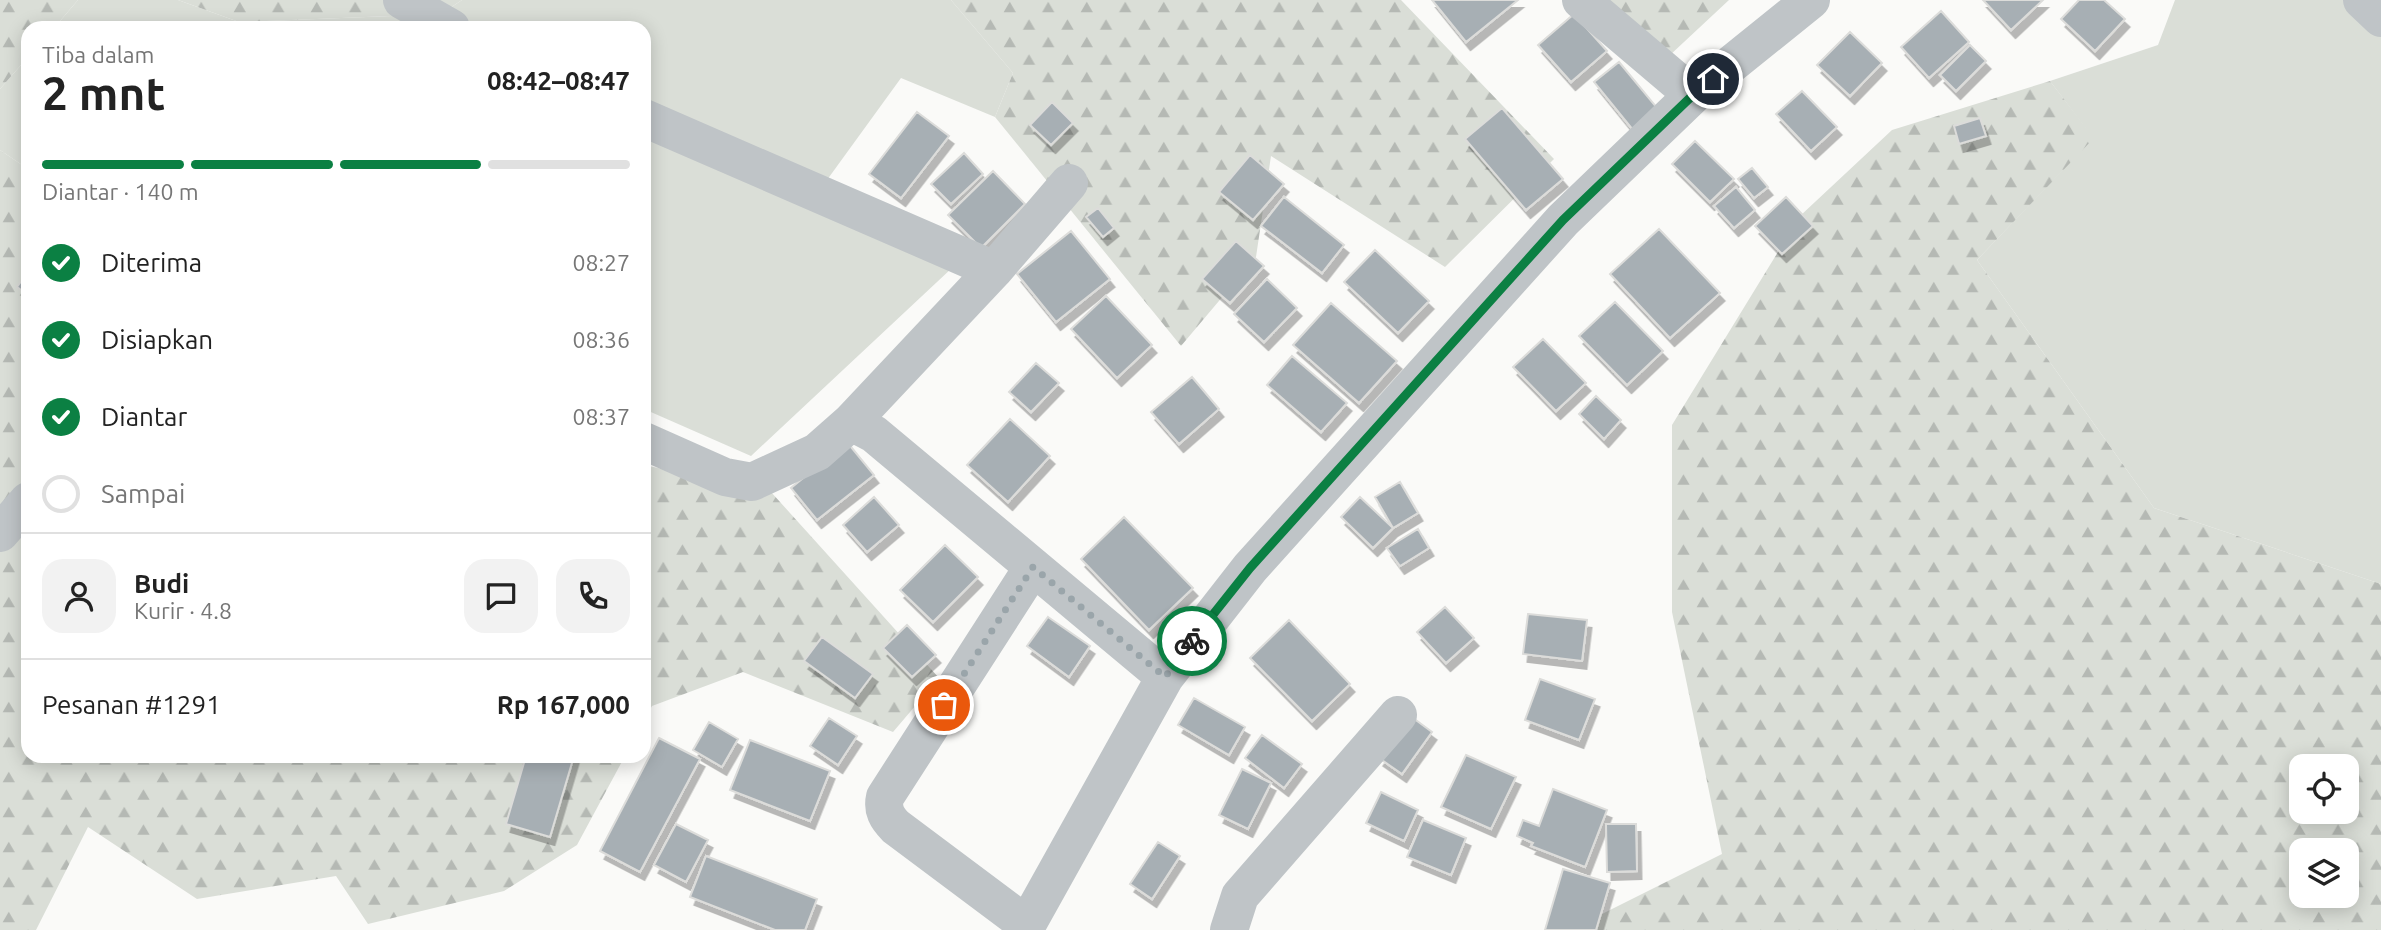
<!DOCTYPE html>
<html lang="id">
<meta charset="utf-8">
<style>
:root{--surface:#fff;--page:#f2f2f2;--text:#222;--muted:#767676;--line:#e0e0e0;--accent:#0b8043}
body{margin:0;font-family:Ubuntu,sans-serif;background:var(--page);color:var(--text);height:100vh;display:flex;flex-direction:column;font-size:26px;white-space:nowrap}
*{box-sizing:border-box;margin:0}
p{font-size:23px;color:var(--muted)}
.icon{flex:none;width:38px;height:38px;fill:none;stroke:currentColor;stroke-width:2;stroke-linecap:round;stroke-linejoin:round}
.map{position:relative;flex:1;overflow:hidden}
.side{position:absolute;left:21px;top:21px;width:630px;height:742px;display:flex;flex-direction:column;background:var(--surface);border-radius:21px;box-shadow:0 4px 18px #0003}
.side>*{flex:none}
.buttons{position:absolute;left:2289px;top:754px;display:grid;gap:14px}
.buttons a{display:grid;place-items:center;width:70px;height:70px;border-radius:14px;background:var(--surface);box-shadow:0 4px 18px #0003;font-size:35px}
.pin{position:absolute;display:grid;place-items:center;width:60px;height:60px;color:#fff;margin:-30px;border:4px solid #fff;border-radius:50%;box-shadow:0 2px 7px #0007}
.courier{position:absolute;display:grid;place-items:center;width:70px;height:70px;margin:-35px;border:5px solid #0b8043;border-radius:50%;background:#fff;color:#222;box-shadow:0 2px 9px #0007}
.overview em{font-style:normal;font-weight:700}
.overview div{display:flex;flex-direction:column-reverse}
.overview{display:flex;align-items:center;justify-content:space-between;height:119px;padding:0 21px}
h1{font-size:46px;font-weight:700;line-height:52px}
.bar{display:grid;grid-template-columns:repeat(4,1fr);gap:10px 7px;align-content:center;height:84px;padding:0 21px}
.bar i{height:9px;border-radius:5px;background:var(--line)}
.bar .active{background:var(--accent)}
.bar p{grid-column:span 4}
.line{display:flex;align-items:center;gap:18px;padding:0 21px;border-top:2px solid var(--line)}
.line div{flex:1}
.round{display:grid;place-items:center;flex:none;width:74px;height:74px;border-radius:21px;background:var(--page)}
ol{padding:0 21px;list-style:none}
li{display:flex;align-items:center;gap:21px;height:77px}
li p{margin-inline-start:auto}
li .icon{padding:7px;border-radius:50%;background:var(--accent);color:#fff;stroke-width:4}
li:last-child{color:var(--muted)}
li i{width:38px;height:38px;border:4px solid var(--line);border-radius:50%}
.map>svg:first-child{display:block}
.grass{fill:#daded7}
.forest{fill:url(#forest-firs);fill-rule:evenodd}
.building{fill:#a7afb4;stroke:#dcdcda;stroke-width:2;filter:url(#shadow)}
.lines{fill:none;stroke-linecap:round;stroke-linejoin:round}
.minor{stroke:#bfc4c7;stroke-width:38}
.done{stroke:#9aa5aa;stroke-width:7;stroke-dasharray:0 12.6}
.route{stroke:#0b8043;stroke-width:9}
</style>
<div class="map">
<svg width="2381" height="930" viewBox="0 0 2381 930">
<defs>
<pattern id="forest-firs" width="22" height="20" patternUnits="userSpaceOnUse" patternTransform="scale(1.75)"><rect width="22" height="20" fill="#daded7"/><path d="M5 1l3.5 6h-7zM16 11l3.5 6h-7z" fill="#b5b9b4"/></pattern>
<filter id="shadow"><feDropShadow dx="4.5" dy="8" stdDeviation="0" flood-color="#0004"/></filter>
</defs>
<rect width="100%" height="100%" fill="#fafaf8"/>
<path class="grass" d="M 78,0 L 178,0 L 239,22 L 441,14 L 462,0 L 951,0 L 1013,73 L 995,117 L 901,78 L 819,191 L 968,253 L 751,456 L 644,409 L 644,28 L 54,28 Z
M 2175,0 L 2375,0 L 2381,12 L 2381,584 L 2154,508 L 1977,260 L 2093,138 L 2050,81 L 2158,45 Z
M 28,57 L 28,169 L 0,150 L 0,89 Z"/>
<path class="forest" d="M 0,0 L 78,0 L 54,28 L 28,28 L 28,57 L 0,89 Z
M 178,0 L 462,0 L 441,14 L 239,22 Z
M 951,0 L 1401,0 L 1554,159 L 1445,267 L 1271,156 L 1256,257 L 1181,346 L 995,117 L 1013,73 Z
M 1601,0 L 1729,0 L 1669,56 Z
M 2050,81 L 2094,138 L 1977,260 L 2154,508 L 2381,584 L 2381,930 L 1570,930 L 1722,854 L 1672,612 L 1672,425 L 1800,216 L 1892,130 ZM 2301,766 L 2347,766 L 2347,812 L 2301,812 ZM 2301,850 L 2347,850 L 2347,896 L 2301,896 Z
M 0,150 L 28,169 L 28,756 L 625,756 L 577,845 L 504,891 L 368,924 L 336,876 L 197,899 L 88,827 L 36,930 L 0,930 Z
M 644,465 L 771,492 L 939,678 L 893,732 L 743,672 L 652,706 L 644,721 Z"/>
<path class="building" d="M 1432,0 L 1518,0 L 1466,42 Z
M 1983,0 L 2043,0 L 2011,30 Z
M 2079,0 L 2104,0 L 2125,19 L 2095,51 L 2061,19 Z
M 1941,11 L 1969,42 L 1929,78 L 1901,47 Z
M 1574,14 L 1607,51 L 1571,82 L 1538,45 Z
M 1850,32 L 1882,63 L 1850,96 L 1817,65 Z
M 1970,45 L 1986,61 L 1956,91 L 1940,75 Z
M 1619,62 L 1658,109 L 1633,130 L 1594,82 Z
M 1802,91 L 1837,127 L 1811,151 L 1776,114 Z
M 1052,102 L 1073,123 L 1051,145 L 1030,125 Z
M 1502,108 L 1563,179 L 1526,210 L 1465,139 Z
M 917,112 L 949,136 L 901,198 L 869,174 Z
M 1980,118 L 1986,136 L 1959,144 L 1954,126 Z
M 1695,141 L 1734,179 L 1710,202 L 1672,164 Z
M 964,153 L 983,174 L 951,204 L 931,184 Z
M 1250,155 L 1284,184 L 1253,220 L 1219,192 Z
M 1752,168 L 1768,187 L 1754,198 L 1738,179 Z
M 993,171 L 1025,204 L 981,248 L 948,215 Z
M 1736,187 L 1755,210 L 1734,228 L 1714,206 Z
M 1284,197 L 1344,245 L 1322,273 L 1261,226 Z
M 1786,197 L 1813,226 L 1782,254 L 1755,226 Z
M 1098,208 L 1114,228 L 1103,237 L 1086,217 Z
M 1659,229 L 1720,293 L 1670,338 L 1610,274 Z
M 1071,231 L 1110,279 L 1056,322 L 1017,274 Z
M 1236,241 L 1264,266 L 1230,303 L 1202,279 Z
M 1375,250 L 1429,301 L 1398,333 L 1344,282 Z
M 28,272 L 28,295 L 17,287 Z
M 1267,279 L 1297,308 L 1264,342 L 1234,314 Z
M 1106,296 L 1152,345 L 1117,378 L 1071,329 Z
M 1615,302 L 1663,351 L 1627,385 L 1579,336 Z
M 1331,303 L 1397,361 L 1359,403 L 1293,345 Z
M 1543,339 L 1586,383 L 1556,411 L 1513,367 Z
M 1292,356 L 1347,403 L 1321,432 L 1267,385 Z
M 1036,363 L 1059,383 L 1031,412 L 1009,392 Z
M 1192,377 L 1219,409 L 1179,444 L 1151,412 Z
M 1596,396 L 1621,420 L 1604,439 L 1579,414 Z
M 1010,419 L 1050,456 L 1008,502 L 967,465 Z
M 847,442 L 874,475 L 817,520 L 791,488 Z
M 1400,482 L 1418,513 L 1393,528 L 1375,497 Z
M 874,497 L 899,525 L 867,552 L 843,525 Z
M 1360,497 L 1393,528 L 1373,548 L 1341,517 Z
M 1124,517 L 1193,588 L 1149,630 L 1081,559 Z
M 1418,529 L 1429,548 L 1400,566 L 1387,548 Z
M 945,545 L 978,577 L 933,622 L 900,590 Z
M 1445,607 L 1474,638 L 1446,663 L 1417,632 Z
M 1528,614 L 1587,620 L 1582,661 L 1523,654 Z
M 1048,617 L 1090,646 L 1069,677 L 1027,646 Z
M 1289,620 L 1350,684 L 1312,721 L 1250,658 Z
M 907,625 L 936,655 L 912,677 L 883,648 Z
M 822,637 L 873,674 L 855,698 L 804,661 Z
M 1540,679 L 1595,699 L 1579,740 L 1525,720 Z
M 1194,698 L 1245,727 L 1229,755 L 1178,725 Z
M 1409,715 L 1432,732 L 1402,774 L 1379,758 Z
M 829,718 L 857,736 L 838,765 L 810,746 Z
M 709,722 L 738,739 L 722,767 L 693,750 Z
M 1262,735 L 1302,764 L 1284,788 L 1245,758 Z
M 659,738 L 700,759 L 640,872 L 600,851 Z
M 750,740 L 830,771 L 810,821 L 730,790 Z
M 1466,755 L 1516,777 L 1491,829 L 1441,807 Z
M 526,756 L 574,756 L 550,837 L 506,824 Z
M 1242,769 L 1271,783 L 1248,829 L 1219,815 Z
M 1553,789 L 1607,810 L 1585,867 L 1531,846 L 1533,843 L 1517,836 L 1523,820 L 1539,826 Z
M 1381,792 L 1418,810 L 1404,841 L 1366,823 Z
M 1423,820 L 1466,838 L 1451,875 L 1407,857 Z
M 676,824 L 708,840 L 686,882 L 654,865 Z
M 1606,824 L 1636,824 L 1637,871 L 1607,872 Z
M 1158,842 L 1180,856 L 1152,899 L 1130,884 Z
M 706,856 L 817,899 L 805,930 L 775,930 L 690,897 Z
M 1563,869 L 1610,883 L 1596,930 L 1545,930 Z"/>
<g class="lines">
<path class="minor" d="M 402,0 L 451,28
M 1581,0 L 1693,95
M 2362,0 L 2381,18
M 644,118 L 994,270
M 851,422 L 994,270 L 1069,183
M 644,441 L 725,477 L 752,482 L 817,452 L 851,422 L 874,434 L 1165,677
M 0,533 L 28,501
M 1027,925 L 896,827 C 887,818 882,810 885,797 L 1033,567
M 1024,930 L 1165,677 L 1250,568 L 1563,220 L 1693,95 L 1811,0
M 1229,930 L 1240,896 L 1398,715"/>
</g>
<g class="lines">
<path class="done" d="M 944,705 L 1033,567 L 1165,677 L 1192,641"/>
<path class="route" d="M 1192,641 L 1250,568 L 1563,220 L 1693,95 L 1713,79"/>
</g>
</svg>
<div class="buttons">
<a><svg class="icon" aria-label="locate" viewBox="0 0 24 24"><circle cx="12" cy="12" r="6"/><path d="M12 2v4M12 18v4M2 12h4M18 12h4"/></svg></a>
<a><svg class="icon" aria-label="layers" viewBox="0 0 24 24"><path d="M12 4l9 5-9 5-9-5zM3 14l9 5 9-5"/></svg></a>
</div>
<div class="pin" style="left:944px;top:705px;background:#ea580c"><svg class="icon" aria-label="bag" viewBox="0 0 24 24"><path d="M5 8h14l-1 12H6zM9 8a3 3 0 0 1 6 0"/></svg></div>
<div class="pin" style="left:1713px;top:79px;background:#1f2937"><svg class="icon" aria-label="home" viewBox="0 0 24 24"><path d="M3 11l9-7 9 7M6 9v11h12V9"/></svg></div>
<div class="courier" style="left:1192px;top:641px"><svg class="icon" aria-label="bike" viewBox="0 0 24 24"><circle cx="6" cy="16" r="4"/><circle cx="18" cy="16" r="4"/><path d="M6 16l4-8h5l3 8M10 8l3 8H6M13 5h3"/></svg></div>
<section class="side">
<div class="overview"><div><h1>2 mnt</h1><p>Tiba dalam</p></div><em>08:42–08:47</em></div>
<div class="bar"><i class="active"></i><i class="active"></i><i class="active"></i><i></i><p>Diantar · 140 m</p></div>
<ol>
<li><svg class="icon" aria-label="check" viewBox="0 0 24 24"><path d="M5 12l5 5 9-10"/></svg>Diterima<p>08:27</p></li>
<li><svg class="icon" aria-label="check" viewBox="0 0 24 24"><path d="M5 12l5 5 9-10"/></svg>Disiapkan<p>08:36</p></li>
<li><svg class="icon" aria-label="check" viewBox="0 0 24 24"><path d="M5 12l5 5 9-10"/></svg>Diantar<p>08:37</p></li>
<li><i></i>Sampai</li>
</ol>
<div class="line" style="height:126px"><a class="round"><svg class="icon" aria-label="person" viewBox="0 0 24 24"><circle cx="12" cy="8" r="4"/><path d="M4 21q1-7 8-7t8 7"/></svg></a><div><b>Budi</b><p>Kurir · 4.8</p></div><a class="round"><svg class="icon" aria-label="chat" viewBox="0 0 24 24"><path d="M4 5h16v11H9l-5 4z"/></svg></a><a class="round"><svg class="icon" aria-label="phone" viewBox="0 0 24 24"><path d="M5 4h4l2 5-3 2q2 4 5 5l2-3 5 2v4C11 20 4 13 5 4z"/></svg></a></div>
<div class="line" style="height:91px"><div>Pesanan #1291</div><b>Rp 167,000</b></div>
</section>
</div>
